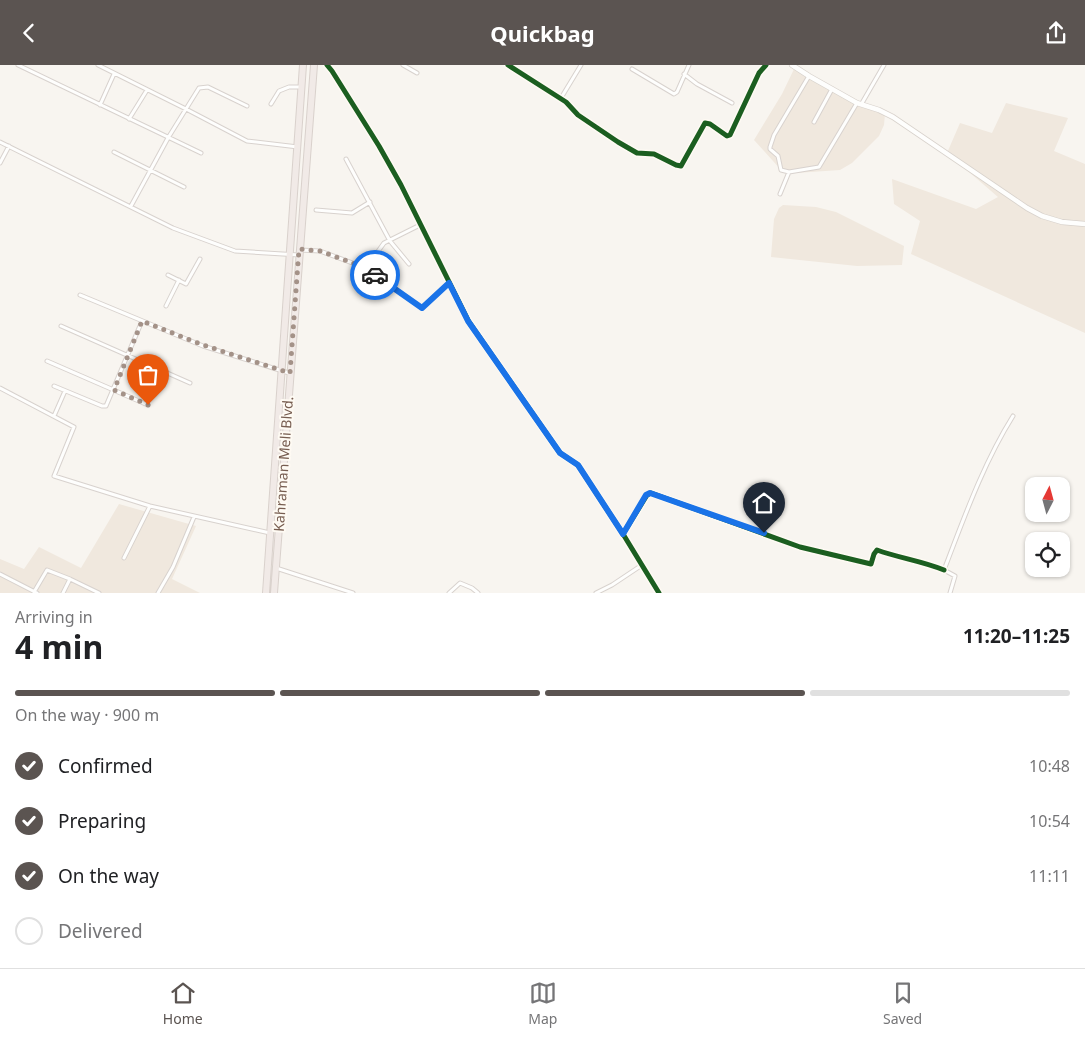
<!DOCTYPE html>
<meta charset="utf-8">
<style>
:root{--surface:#fff;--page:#f2f2f2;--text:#202124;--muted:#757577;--line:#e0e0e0;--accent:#5b5451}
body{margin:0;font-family:"Noto Sans",sans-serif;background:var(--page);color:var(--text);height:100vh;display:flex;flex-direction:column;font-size:19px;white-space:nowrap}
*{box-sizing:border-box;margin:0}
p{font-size:16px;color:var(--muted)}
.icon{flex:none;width:28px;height:28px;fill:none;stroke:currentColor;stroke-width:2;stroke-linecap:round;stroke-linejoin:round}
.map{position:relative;height:528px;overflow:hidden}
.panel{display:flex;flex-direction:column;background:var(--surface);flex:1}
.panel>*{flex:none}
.needle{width:32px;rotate:6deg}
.tools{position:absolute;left:1025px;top:412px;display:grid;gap:10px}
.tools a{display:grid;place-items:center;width:45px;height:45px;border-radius:10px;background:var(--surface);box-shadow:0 1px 4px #0004;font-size:25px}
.pin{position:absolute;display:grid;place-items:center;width:42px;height:42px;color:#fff;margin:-51px -21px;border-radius:50% 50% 50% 0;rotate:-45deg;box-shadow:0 0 5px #0007}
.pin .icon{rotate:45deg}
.courier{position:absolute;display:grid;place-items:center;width:50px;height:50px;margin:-25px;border:4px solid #1a73e8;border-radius:50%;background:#fff;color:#222;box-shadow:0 1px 6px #0007}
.head em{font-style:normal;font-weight:700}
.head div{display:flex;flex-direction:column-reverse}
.head{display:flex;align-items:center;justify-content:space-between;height:85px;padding:0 15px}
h1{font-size:32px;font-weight:700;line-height:38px}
.bar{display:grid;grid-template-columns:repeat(4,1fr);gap:8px 5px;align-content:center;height:60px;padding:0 15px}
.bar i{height:6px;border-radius:4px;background:var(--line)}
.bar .current{background:var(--accent)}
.bar p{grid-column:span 4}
ol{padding:0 15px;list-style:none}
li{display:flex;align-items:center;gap:15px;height:55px}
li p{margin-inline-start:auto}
li .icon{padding:5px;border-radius:50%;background:var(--accent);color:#fff;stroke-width:4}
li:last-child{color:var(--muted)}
li i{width:28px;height:28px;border:2px solid var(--line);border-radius:50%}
header{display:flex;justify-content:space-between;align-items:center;height:65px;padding:0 15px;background:var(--accent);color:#fff;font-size:22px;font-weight:700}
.tabs{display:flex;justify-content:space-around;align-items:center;height:70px;border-top:1px solid var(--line);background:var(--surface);font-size:14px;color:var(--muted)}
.tabs a{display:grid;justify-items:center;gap:2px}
.tabs .current{color:var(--accent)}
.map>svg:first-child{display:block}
.residential{fill:#f0e8de}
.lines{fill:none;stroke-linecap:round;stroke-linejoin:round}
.street-casing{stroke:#d8d2ce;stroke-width:5}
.secondary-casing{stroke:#d8d2cc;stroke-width:6}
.highway-casing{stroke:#d9d1cc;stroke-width:8}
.street{stroke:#fefefd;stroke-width:3}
.secondary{stroke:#fefefd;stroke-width:4.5}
.highway{stroke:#f1eae7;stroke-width:6}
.cycleway-casing{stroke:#fefaf3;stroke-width:8}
.cycleway{stroke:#1b5e20;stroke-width:5}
.done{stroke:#a49288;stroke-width:5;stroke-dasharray:0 9}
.route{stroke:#1a73e8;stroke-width:6}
.labels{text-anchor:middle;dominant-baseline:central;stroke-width:4;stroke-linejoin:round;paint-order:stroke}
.street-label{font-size:14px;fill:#775d50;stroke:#fefaf3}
</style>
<header><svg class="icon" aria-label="back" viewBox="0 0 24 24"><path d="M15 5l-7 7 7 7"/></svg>Quickbag<svg class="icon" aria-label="share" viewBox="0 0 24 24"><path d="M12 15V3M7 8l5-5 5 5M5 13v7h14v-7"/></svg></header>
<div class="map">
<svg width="1085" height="528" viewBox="0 0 1085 528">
<rect width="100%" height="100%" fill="#f8f5f0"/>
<path class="residential" d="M 795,2 L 813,15 L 885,49 L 884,60 L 879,71 L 852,98 L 840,105 L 796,108 L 782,106 L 754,75 L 782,29 Z
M 1006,38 L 1068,53 L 1054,86 L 1085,99 L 1085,268 L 911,189 L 920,156 L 894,139 L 892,114 L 976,144 L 998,132 L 947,88 L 960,58 L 992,68 Z
M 783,140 L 816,142 L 836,147 L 904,181 L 902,200 L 857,201 L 771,192 L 774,154 L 779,143 Z
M 119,439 L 196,461 L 172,514 L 200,528 L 0,528 L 0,494 L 24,504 L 39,482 L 81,503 Z"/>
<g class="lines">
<g class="street-casing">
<path id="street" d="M 18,0 L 201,88
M 98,0 L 186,44 L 247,76 L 298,82
M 403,0 L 417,8
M 508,0 L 566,37 L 578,50 L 618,77 L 637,88 L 654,89 L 676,100 L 681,101 L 705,58 L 710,59 L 727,71 L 730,70 L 759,8 L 766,0
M 632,4 L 674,29 L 677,27 L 689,0
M 684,9 L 697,19 L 732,38
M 561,33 L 581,0
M 862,38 L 884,0
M 271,39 L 279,26 L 289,22 L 301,22
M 100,40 L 114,9
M 129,54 L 147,25
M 814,57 L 832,24
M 0,77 L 173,163 L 235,186 L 299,190
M 114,87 L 184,122
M 346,94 L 390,176 L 409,199
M 0,98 L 9,81
M 789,107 L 781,105 L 778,91 L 770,84 L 770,82 L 774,70 L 809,11
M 780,129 L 789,107 L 819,102 L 857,38
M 131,141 L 168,73 L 199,23 L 208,22 L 247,41
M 316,145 L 352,148 L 370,137
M 300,185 L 320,186 L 366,203 L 422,243 L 449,218
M 366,203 L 384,178 L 420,160
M 168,210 L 186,219 L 200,194
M 80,230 L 203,281 L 289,308
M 166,241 L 179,215
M 61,261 L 190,318
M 47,296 L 148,340
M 54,321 L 102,341 L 106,341 L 142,256
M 0,323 L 74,362 L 54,411 L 150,441 L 270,468
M 54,351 L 65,326
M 623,469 L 647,430 L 651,428 L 800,482 L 871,499 L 874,489 L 877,485 C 899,493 922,496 944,505
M 124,493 L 150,441
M 276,503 L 353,528
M 0,509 L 37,528
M 34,527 L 47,505 L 70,514
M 63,528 L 70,514 L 99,528
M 158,528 L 173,502 L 194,452
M 449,528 L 460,518 L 472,523 L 478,528
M 596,528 L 612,520 L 642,500
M 950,528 L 955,511 L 944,505 C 964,453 983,399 1013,351"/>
</g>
<g class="secondary-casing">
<path id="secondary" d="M 327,0 L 332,6 L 379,81 L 401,120 L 469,257 L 560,388 L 578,400 L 623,469 L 659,528
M 792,0 L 809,11 L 857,38 L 879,45 L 893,52 L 1027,143 L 1042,151 L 1062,157 L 1085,159"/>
</g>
<g class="highway-casing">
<path id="highway" d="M 266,528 L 303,0
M 274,528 L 314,0"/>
</g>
<use href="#street" class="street"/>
<use href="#secondary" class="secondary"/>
<use href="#highway" class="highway"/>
<g class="cycleway-casing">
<path id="cycleway" d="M 327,0 L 332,6 L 379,81 L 401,120 L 469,257 L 560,388 L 578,400 L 623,469 L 659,528
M 508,0 L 566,37 L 578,50 L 618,77 L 637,88 L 654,89 L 676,100 L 681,101 L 705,58 L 710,59 L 727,71 L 730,70 L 759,8 L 766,0
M 623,469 L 647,430 L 651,428 L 800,482 L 871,499 L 874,489 L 877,485 C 899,493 922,496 944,505"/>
</g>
<use href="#cycleway" class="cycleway"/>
</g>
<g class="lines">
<path class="done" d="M 148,340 L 114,325 L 142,256 L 203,280 L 290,308 L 299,184 L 320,186 L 366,203 L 375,210"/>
<path class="route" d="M 375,210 L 422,243 L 449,218 L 468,256 L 560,388 L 578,400 L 623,469 L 646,430 L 650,428 L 764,468"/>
</g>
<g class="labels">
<g class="street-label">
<text transform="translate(283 399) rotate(-86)">Kahraman Meli Blvd.</text>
</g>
</g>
</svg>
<div class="tools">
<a><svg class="needle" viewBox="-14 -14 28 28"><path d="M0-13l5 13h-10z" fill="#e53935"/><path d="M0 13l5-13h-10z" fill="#757577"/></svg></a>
<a><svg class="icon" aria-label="locate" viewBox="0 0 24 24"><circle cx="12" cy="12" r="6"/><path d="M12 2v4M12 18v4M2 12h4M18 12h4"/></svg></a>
</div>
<div class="pin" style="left:148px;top:340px;background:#ea580c"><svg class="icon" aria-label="bag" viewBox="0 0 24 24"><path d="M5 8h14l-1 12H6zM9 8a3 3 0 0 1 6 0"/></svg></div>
<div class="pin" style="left:764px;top:468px;background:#1f2937"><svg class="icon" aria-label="home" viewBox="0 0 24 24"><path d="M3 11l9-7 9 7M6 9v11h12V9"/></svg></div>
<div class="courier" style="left:375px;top:210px"><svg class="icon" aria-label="car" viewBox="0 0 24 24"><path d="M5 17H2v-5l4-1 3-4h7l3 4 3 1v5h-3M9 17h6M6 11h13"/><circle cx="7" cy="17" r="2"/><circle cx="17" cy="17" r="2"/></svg></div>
</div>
<section class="panel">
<div class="head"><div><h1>4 min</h1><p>Arriving in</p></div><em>11:20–11:25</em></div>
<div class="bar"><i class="current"></i><i class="current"></i><i class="current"></i><i></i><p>On the way · 900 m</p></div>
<ol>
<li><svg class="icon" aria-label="check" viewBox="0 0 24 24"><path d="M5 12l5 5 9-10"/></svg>Confirmed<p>10:48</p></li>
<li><svg class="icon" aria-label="check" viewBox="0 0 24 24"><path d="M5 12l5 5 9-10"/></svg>Preparing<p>10:54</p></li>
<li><svg class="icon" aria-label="check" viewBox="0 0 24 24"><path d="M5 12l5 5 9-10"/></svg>On the way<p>11:11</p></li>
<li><i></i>Delivered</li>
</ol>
</section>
<nav class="tabs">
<a class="current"><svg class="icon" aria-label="home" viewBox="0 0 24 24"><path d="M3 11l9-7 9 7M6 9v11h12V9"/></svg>Home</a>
<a><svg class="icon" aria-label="map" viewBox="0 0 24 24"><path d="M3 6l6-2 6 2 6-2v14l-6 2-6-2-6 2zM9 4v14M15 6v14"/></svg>Map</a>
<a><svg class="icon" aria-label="saved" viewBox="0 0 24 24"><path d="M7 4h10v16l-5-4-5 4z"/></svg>Saved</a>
</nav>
